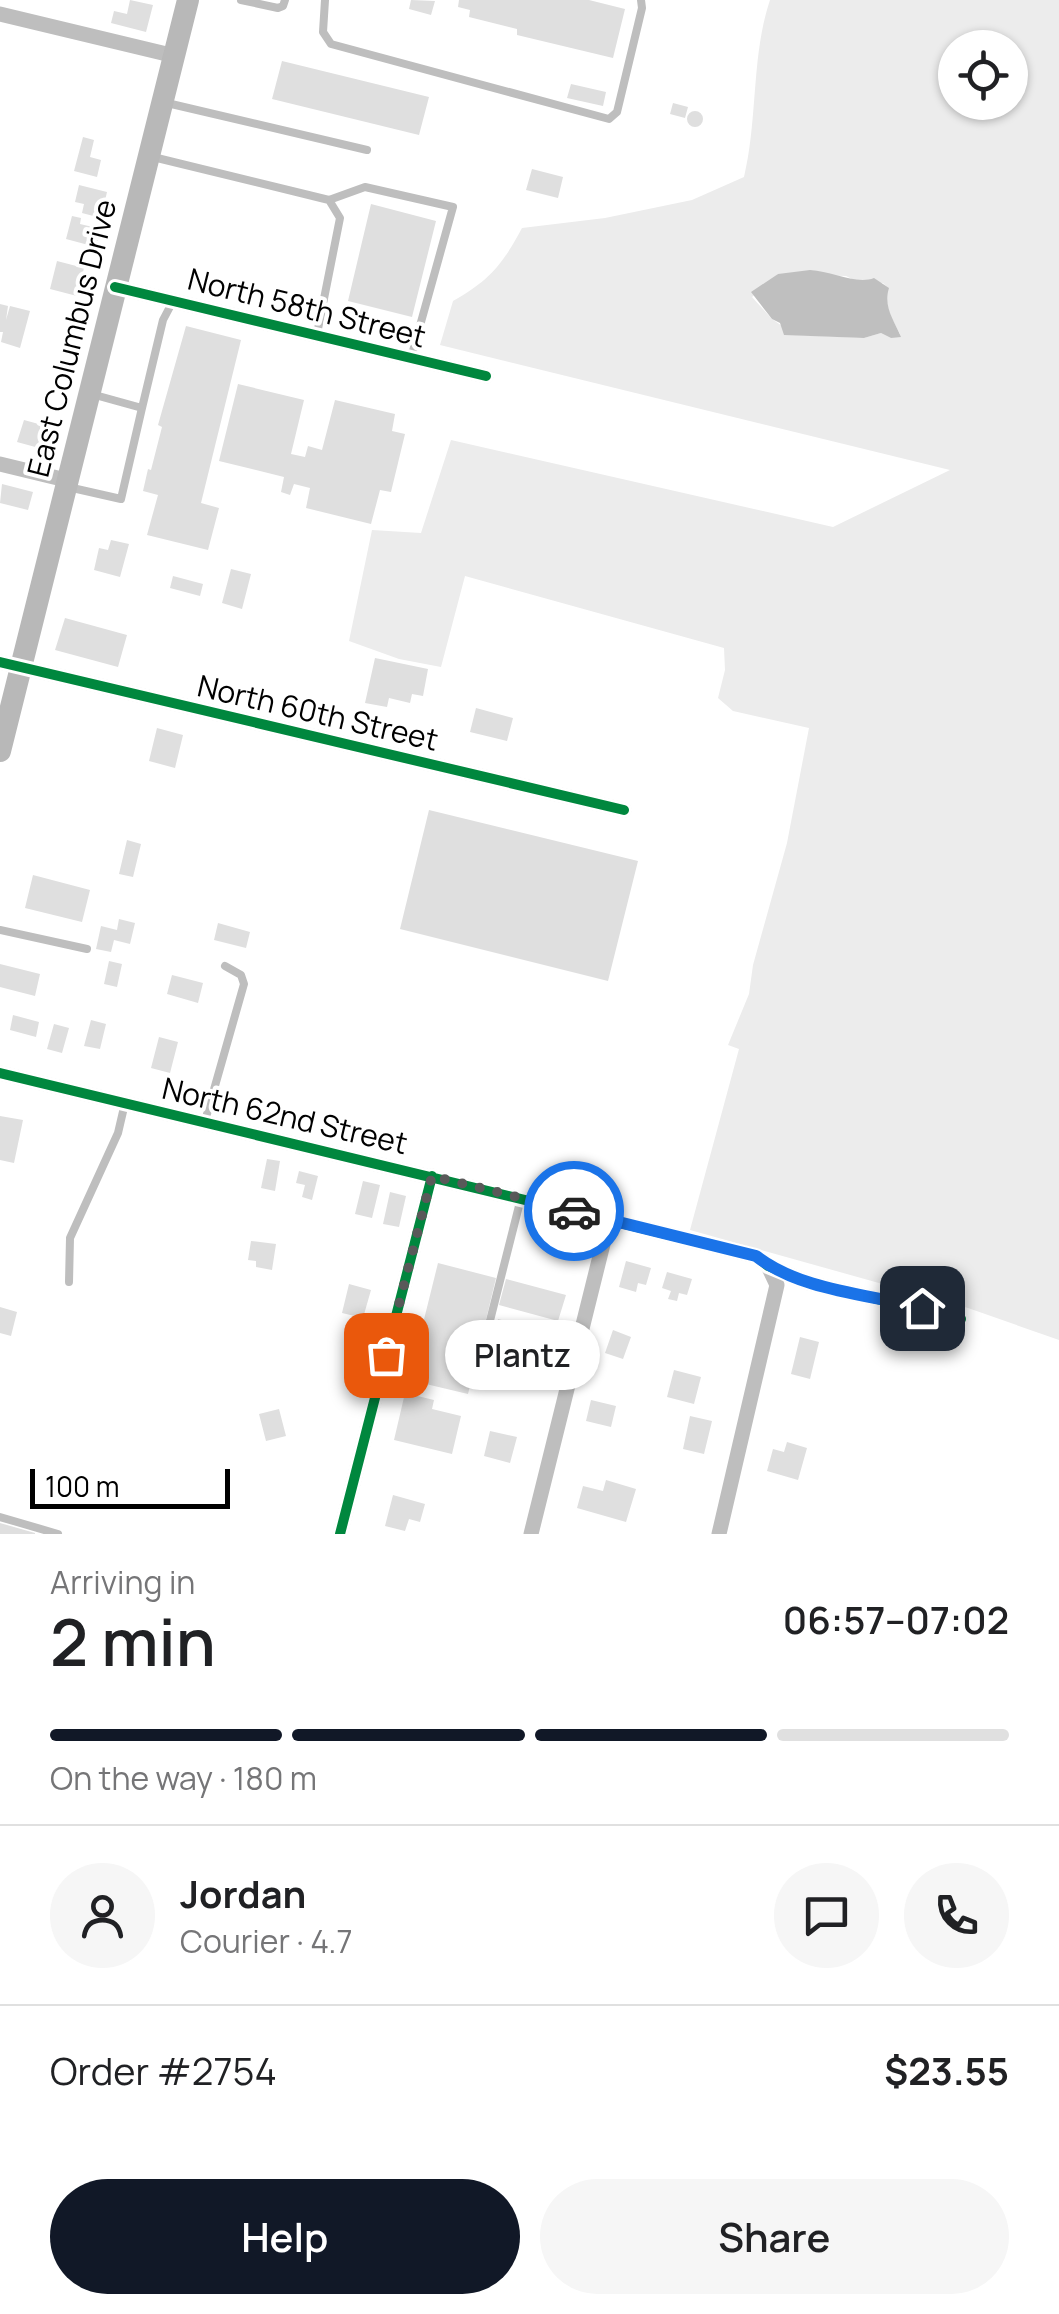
<!DOCTYPE html>
<meta charset="utf-8">
<style>
:root{--surface:#fff;--page:#f6f6f6;--text:#202124;--muted:#757577;--line:#e0e0e0;--accent:#111827}
body{margin:0;font-family:Manrope,sans-serif;background:var(--page);color:var(--text);height:100vh;display:flex;flex-direction:column;font-size:38px;white-space:nowrap}
*{box-sizing:border-box;margin:0}
p{font-size:32px;color:var(--muted)}
.icon{flex:none;width:55px;height:55px;fill:none;stroke:currentColor;stroke-width:2;stroke-linecap:round;stroke-linejoin:round}
.map{position:relative;height:1534px;overflow:hidden}
.sheet{display:flex;flex-direction:column;background:var(--surface);flex:1}
.sheet>*{flex:none}
.tools{position:absolute;left:938px;top:30px;display:grid;gap:20px}
.tools a{display:grid;place-items:center;width:90px;height:90px;border-radius:50%;background:var(--surface);box-shadow:0 2px 8px #0004;font-size:50px}
.scale{position:absolute;left:30px;bottom:25px;width:200px;box-sizing:border-box;padding-left:10px;border:5px solid #000;border-top:0;font-size:28px;line-height:35px;white-space:nowrap;color:#000;-webkit-text-stroke:8px #fff;paint-order:stroke}
.pin{position:absolute;display:grid;place-items:center;width:85px;height:85px;color:#fff;margin:-42px;border-radius:20px;box-shadow:0 5px 15px #0006}
.courier{position:absolute;display:grid;place-items:center;width:100px;height:100px;margin:-50px;border:8px solid #1a73e8;border-radius:50%;background:#fff;color:#222;box-shadow:0 2px 12px #0007}
.bubble{position:absolute;height:70px;border-radius:35px;background:var(--surface);box-shadow:0 2px 8px #0004;font-size:32px;font-weight:600;line-height:70px;text-align:center}
.head em{font-style:normal;font-weight:600}
.head div{display:flex;flex-direction:column-reverse}
.head{display:flex;align-items:center;justify-content:space-between;height:170px;padding:0 50px}
h1{font-size:65px;font-weight:600;line-height:75px}
.bar{display:grid;grid-template-columns:repeat(4,1fr);gap:15px 10px;align-content:center;height:120px;padding:0 50px}
.bar i{height:12px;border-radius:8px;background:var(--line)}
.bar .active{background:var(--accent)}
.bar p{grid-column:span 4}
.line{display:flex;align-items:center;gap:25px;padding:0 50px;border-top:2px solid var(--line)}
.line div{flex:1}
.round{display:grid;place-items:center;flex:none;width:105px;height:105px;border-radius:52px;background:var(--page)}
.primary-button{display:flex;gap:20px;margin-top:auto;padding:20px 50px}
.primary-button a{flex:1;height:115px;border-radius:60px;background:var(--accent);color:#fff;font-size:40px;font-weight:600;line-height:115px;text-align:center}
.primary-button a+a{background:var(--page);color:var(--text)}
.map>svg:first-child{display:block}
.green{fill:#ececec;fill-rule:evenodd}
.water{fill:#bfbfbf}
.building{fill:#dfdfdf}
.lines{fill:none;stroke-linecap:round;stroke-linejoin:round}
.service{stroke:#bebebe;stroke-width:8}
.minor{stroke:#bebebe;stroke-width:15}
.secondary{stroke:#b8b8b8;stroke-width:22}
.cycleway-casing{stroke:#fff;stroke-width:16}
.cycleway{stroke:#00873e;stroke-width:10}
.done{stroke:#595959;stroke-width:10;stroke-dasharray:0 18}
.route{stroke:#1a73e8;stroke-width:12}
.labels{text-anchor:middle;dominant-baseline:central;stroke-width:8;stroke-linejoin:round;paint-order:stroke}
.street-label{font-size:30px;fill:#000;stroke:#fff}
</style>
<div class="map">
<svg width="1059" height="1534" viewBox="0 0 1059 1534">
<rect width="100%" height="100%" fill="#fff"/>
<path class="green" d="M 770,0 L 1059,0 L 1059,1340 L 968,1308 L 690,1230 L 739,1049 L 728,1045 L 749,994 L 753,965 L 787,843 L 809,728 L 733,711 L 718,698 L 725,670 L 724,648 L 465,576 L 441,667 L 399,659 L 349,641 L 372,530 L 421,533 L 451,440 L 833,527 L 950,470 L 440,345 L 453,301 C 490,280 502,265 522,228 L 605,218 L 692,200 L 744,177 C 758,119 751,57 770,0 ZM 955,48 L 1010,48 L 1010,102 L 955,102 ZM 778,274 L 846,276 L 858,282 L 883,283 L 888,288 C 883,305 892,319 900,334 L 891,338 L 881,333 L 864,338 L 795,335 L 772,319 L 752,297 Z"/>
<path class="water" d="M 810,270 C 832,271 856,285 874,278 L 889,288 C 883,307 894,320 901,337 L 891,338 L 881,333 L 864,338 L 784,335 L 780,323 L 772,319 L 751,292 L 778,274 Z"/>
<path class="building" d="M 130,0 L 153,5 L 146,32 L 111,23 L 114,11 L 127,14 Z
M 411,0 L 435,1 L 431,15 L 409,9 Z
M 459,0 L 589,0 L 625,9 L 613,58 L 517,35 L 517,29 L 469,17 L 470,10 L 458,7 Z
M 282,61 L 429,97 L 419,135 L 272,99 Z
M 571,84 L 606,92 L 603,106 L 567,98 Z
M 673,103 L 688,107 L 685,118 L 670,114 Z
M687 119a8 8 0 1 1 16 0a8 8 0 1 1-16 0Z
M 83,137 L 94,140 L 90,157 L 101,160 L 97,177 L 74,171 Z
M 532,169 L 563,177 L 558,198 L 526,190 Z
M 79,185 L 107,192 L 101,218 L 82,213 L 84,204 L 75,202 Z
M 371,204 L 436,221 L 412,317 L 348,301 Z
M 72,216 L 81,218 L 80,224 L 97,228 L 95,234 L 99,235 L 96,247 L 66,239 Z
M 57,261 L 84,268 L 77,296 L 50,289 Z
M 0,304 L 8,306 L 6,320 L 10,306 L 30,311 L 20,348 L 1,342 L 3,332 L 0,332 Z
M 186,326 L 241,340 L 201,503 L 219,508 L 208,550 L 147,535 L 158,495 L 143,491 L 148,469 L 151,470 L 162,427 L 158,425 Z
M 238,384 L 304,400 L 291,454 L 305,457 L 308,446 L 322,450 L 335,400 L 395,414 L 392,431 L 405,434 L 391,492 L 380,490 L 371,524 L 306,508 L 310,488 L 294,484 L 290,495 L 281,492 L 284,477 L 219,461 Z
M 24,420 L 57,429 L 50,451 L 17,442 Z
M 2,484 L 33,492 L 28,510 L 0,503 Z
M 111,540 L 129,544 L 120,577 L 94,570 L 99,548 L 108,550 Z
M 231,569 L 251,574 L 242,609 L 222,603 Z
M 173,576 L 203,584 L 200,596 L 170,588 Z
M 65,618 L 127,635 L 118,667 L 55,650 Z
M 375,658 L 428,669 L 423,696 L 412,694 L 410,703 L 389,698 L 387,707 L 365,703 Z
M 476,708 L 513,718 L 507,741 L 470,732 Z
M 157,728 L 183,735 L 175,768 L 149,761 Z
M 429,810 L 638,861 L 608,981 L 400,929 Z
M 127,840 L 141,844 L 133,877 L 119,874 Z
M 33,875 L 90,890 L 82,922 L 25,908 Z
M 119,919 L 135,923 L 130,944 L 114,940 L 111,952 L 96,949 L 101,926 L 117,930 Z
M 218,923 L 250,932 L 246,948 L 214,940 Z
M 109,961 L 122,964 L 117,987 L 104,984 Z
M 0,964 L 40,974 L 35,996 L 0,987 Z
M 172,975 L 203,983 L 198,1003 L 167,994 Z
M 13,1015 L 39,1022 L 36,1037 L 10,1030 Z
M 91,1020 L 106,1024 L 100,1049 L 84,1046 Z
M 54,1024 L 69,1028 L 62,1053 L 47,1049 Z
M 159,1037 L 178,1042 L 170,1073 L 151,1068 Z
M 0,1116 L 23,1120 L 14,1163 L 0,1160 Z
M 267,1159 L 280,1161 L 275,1191 L 261,1188 Z
M 299,1171 L 318,1176 L 312,1200 L 302,1197 L 305,1185 L 296,1183 Z
M 363,1181 L 380,1185 L 372,1218 L 355,1214 Z
M 390,1192 L 406,1196 L 399,1227 L 383,1224 Z
M 251,1241 L 276,1244 L 272,1270 L 256,1267 L 256,1261 L 248,1260 Z
M 626,1261 L 651,1268 L 646,1285 L 638,1283 L 636,1292 L 619,1287 Z
M 438,1263 L 496,1278 L 468,1394 L 409,1380 Z
M 667,1272 L 692,1279 L 687,1295 L 679,1293 L 677,1301 L 668,1299 L 671,1291 L 662,1288 Z
M 506,1279 L 566,1295 L 558,1321 L 499,1305 Z
M 349,1284 L 371,1290 L 363,1318 L 342,1313 Z
M 0,1307 L 17,1312 L 11,1336 L 0,1333 Z
M 498,1319 L 555,1334 L 545,1374 L 487,1359 Z
M 613,1330 L 631,1337 L 623,1359 L 605,1353 Z
M 800,1337 L 819,1342 L 810,1379 L 791,1374 Z
M 674,1370 L 701,1377 L 694,1404 L 667,1397 Z
M 405,1393 L 434,1400 L 432,1409 L 461,1416 L 452,1454 L 394,1440 Z
M 591,1400 L 616,1406 L 611,1427 L 586,1421 Z
M 279,1409 L 286,1436 L 266,1441 L 259,1414 Z
M 690,1416 L 712,1421 L 704,1454 L 683,1449 Z
M 490,1431 L 517,1437 L 510,1463 L 484,1456 Z
M 787,1442 L 807,1448 L 798,1480 L 767,1471 L 773,1449 L 784,1452 Z
M 606,1480 L 636,1489 L 626,1522 L 577,1508 L 583,1486 L 603,1491 Z
M 393,1495 L 425,1504 L 420,1522 L 409,1519 L 405,1531 L 385,1526 Z
M 0,1523 L 35,1533 L 35,1534 L 0,1534 Z"/>
<g class="lines">
<path class="service" d="M 241,0 L 278,8 L 283,6 L 285,0
M 325,0 L 323,32 L 331,44 L 609,119 L 617,112 L 642,8 L 641,0
M 167,103 L 367,150
M 153,157 L 329,200 L 340,218 L 317,334
M 329,200 L 365,187 L 453,207 L 411,358
M 142,408 L 163,320 L 173,301
M 68,487 L 121,499 L 142,408 L 95,395
M 0,930 L 87,949
M 205,1121 L 244,984 L 241,975 L 225,966
M 69,1282 L 70,1238 L 118,1133 L 125,1103
M 480,1360 L 521,1198
M 0,1517 L 58,1534"/>
<path class="minor" d="M 0,14 L 175,56
M 115,287 L 486,376
M 0,464 L 66,480
M 0,662 L 624,810
M 0,1073 L 756,1256 L 768,1266 L 809,1283 L 961,1319
M 340,1534 L 432,1176
M 531,1534 L 609,1220
M 719,1534 L 777,1285 L 768,1266"/>
<path class="secondary" d="M 0,751 L 188,0"/>
<g class="cycleway-casing">
<path id="cycleway" d="M 115,287 L 486,376
M 0,662 L 624,810
M 0,1073 L 756,1256 L 768,1266 L 809,1283 L 961,1319
M 340,1534 L 432,1176"/>
</g>
<use href="#cycleway" class="cycleway"/>
</g>
<g class="lines">
<path class="done" d="M 386,1355 L 432,1176 L 574,1211"/>
<path class="route" d="M 574,1211 L 756,1256 C 801,1291 868,1294 922,1308"/>
</g>
<g class="labels">
<g class="street-label">
<text transform="translate(307 307) rotate(14)">North 58th Street</text>
<text transform="translate(71 338) rotate(-76)">East Columbus Drive</text>
<text transform="translate(318 712) rotate(13)">North 60th Street</text>
<text transform="translate(285 1115) rotate(13)">North 62nd Street</text>
</g>
</g>
</svg>
<div class="tools">
<a><svg class="icon" aria-label="locate" viewBox="0 0 24 24"><circle cx="12" cy="12" r="6"/><path d="M12 2v4M12 18v4M2 12h4M18 12h4"/></svg></a>
</div>
<div class="scale">100 m</div>
<div class="pin" style="left:386px;top:1355px;background:#ea580c"><svg class="icon" aria-label="bag" viewBox="0 0 24 24"><path d="M5 8h14l-1 12H6zM9 8a3 3 0 0 1 6 0"/></svg></div>
<div class="pin" style="left:922px;top:1308px;background:#1f2937"><svg class="icon" aria-label="home" viewBox="0 0 24 24"><path d="M3 11l9-7 9 7M6 9v11h12V9"/></svg></div>
<div class="courier" style="left:574px;top:1211px"><svg class="icon" aria-label="car" viewBox="0 0 24 24"><path d="M5 17H2v-5l4-1 3-4h7l3 4 3 1v5h-3M9 17h6M6 11h13"/><circle cx="7" cy="17" r="2"/><circle cx="17" cy="17" r="2"/></svg></div>
<div class="bubble" style="left:445px;top:1320px;width:155px">Plantz</div>
</div>
<section class="sheet">
<div class="head"><div><h1>2 min</h1><p>Arriving in</p></div><em>06:57–07:02</em></div>
<div class="bar"><i class="active"></i><i class="active"></i><i class="active"></i><i></i><p>On the way · 180 m</p></div>
<div class="line" style="height:180px"><a class="round"><svg class="icon" aria-label="person" viewBox="0 0 24 24"><circle cx="12" cy="8" r="4"/><path d="M4 21q1-7 8-7t8 7"/></svg></a><div><b>Jordan</b><p>Courier · 4.7</p></div><a class="round"><svg class="icon" aria-label="chat" viewBox="0 0 24 24"><path d="M4 5h16v11H9l-5 4z"/></svg></a><a class="round"><svg class="icon" aria-label="phone" viewBox="0 0 24 24"><path d="M5 4h4l2 5-3 2q2 4 5 5l2-3 5 2v4C11 20 4 13 5 4z"/></svg></a></div>
<div class="line" style="height:130px"><div>Order #2754</div><b>$23.55</b></div>
<div class="primary-button"><a>Help</a><a>Share</a></div>
</section>
